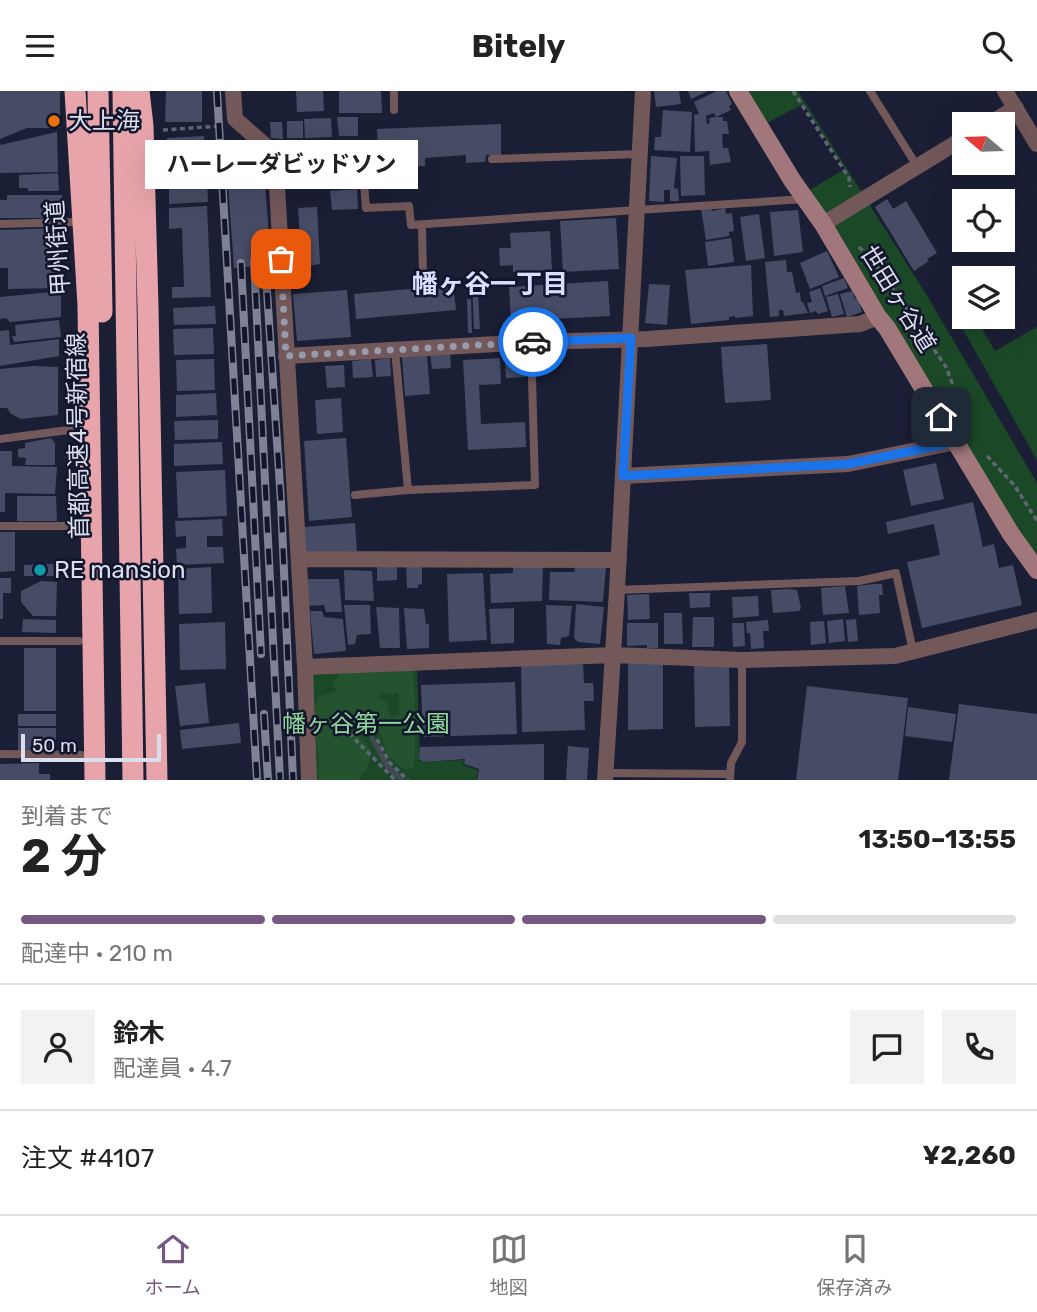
<!DOCTYPE html>
<html lang="ja">
<meta charset="utf-8">
<style>
:root{--surface:#fff;--page:#f2f2f2;--text:#222;--muted:#767676;--line:#e0e0e0;--accent:#765880}
body{margin:0;font-family:Rubik,"Noto Sans JP",sans-serif;background:var(--page);color:var(--text);height:100vh;display:flex;flex-direction:column;font-size:26px;white-space:nowrap}
*{box-sizing:border-box;margin:0}
p{font-size:23px;color:var(--muted)}
.icon{flex:none;width:38px;height:38px;fill:none;stroke:currentColor;stroke-width:2;stroke-linecap:round;stroke-linejoin:round}
.map{position:relative;height:689px;overflow:hidden}
.details{display:flex;flex-direction:column;background:var(--surface);flex:1}
.details>*{flex:none}
.needle{width:46px;rotate:289deg}
.buttons{position:absolute;left:952px;top:21px;display:grid;gap:14px}
.buttons a{display:grid;place-items:center;width:63px;height:63px;border-radius:0px;background:var(--surface);box-shadow:0 7px 28px #0002;font-size:35px}
.scale{position:absolute;left:21px;bottom:18px;width:140px;box-sizing:border-box;padding-left:7px;border:4px solid #dbdeed;border-top:0;font-size:19px;line-height:24px;white-space:nowrap;color:#dbdeed;-webkit-text-stroke:5px #12152b;paint-order:stroke}
.pin{position:absolute;display:grid;place-items:center;width:60px;height:60px;color:#fff;margin:-30px;border-radius:14px;box-shadow:0 4px 10px #0006}
.courier{position:absolute;display:grid;place-items:center;width:70px;height:70px;margin:-35px;border:5px solid #1a73e8;border-radius:50%;background:#fff;color:#222;box-shadow:0 2px 9px #0007}
.bubble{position:absolute;height:49px;border-radius:0px;background:var(--surface);box-shadow:0 7px 28px #0002;font-size:23px;font-weight:700;line-height:49px;text-align:center}
.headline em{font-style:normal;font-weight:700}
.headline div{display:flex;flex-direction:column-reverse}
.headline{display:flex;align-items:center;justify-content:space-between;height:119px;padding:0 21px}
h1{font-size:46px;font-weight:700;line-height:52px}
.bar{display:grid;grid-template-columns:repeat(4,1fr);gap:10px 7px;align-content:center;height:84px;padding:0 21px}
.bar i{height:9px;border-radius:5px;background:var(--line)}
.bar .active{background:var(--accent)}
.bar p{grid-column:span 4}
.line{display:flex;align-items:center;gap:18px;padding:0 21px;border-top:2px solid var(--line)}
.line div{flex:1}
.round{display:grid;place-items:center;flex:none;width:74px;height:74px;border-radius:0px;background:var(--page)}
header{display:flex;justify-content:space-between;align-items:center;height:91px;padding:0 21px;background:var(--surface);font-size:32px;font-weight:700}
.dock{display:flex;justify-content:space-around;align-items:center;height:98px;border-top:2px solid var(--line);background:var(--surface);font-size:19px;color:var(--muted)}
.dock a{display:grid;justify-items:center;gap:4px}
.dock .active{color:var(--accent)}
.map>svg:first-child{display:block}
.green{fill:#1b4826}
.forest{fill:#24532f;fill-rule:evenodd}
.lines{fill:none;stroke-linecap:round;stroke-linejoin:round}
.stream{stroke:#424954;stroke-width:5}
.building{fill:#464c65}
.path{stroke:#616578;stroke-width:3.5;stroke-dasharray:5 3.5;stroke-linecap:butt}
.lane{stroke:#73585a;stroke-width:8}
.street{stroke:#73585a;stroke-width:16}
.secondary{stroke:#a2777b;stroke-width:18}
.highway{stroke:#e7a5ab;stroke-width:21}
.rail-casing{stroke:#7f8295;stroke-width:8}
.rail{stroke:#12152b;stroke-width:5;stroke-dasharray:16;stroke-linecap:butt}
.done{stroke:#989bad;stroke-width:7;stroke-dasharray:0 12.6}
.route{stroke:#1a73e8;stroke-width:9}
.food-dot{fill:#e8710a;stroke:#12152b;stroke-width:2.5}
.culture-dot{fill:#0f9aa8;stroke:#12152b;stroke-width:2.5}
.labels{text-anchor:middle;dominant-baseline:central;stroke-width:5;stroke-linejoin:round;paint-order:stroke}
.poi-label{font-size:24px;fill:#dbdeed;stroke:#12152b;text-anchor:start}
.street-label{font-size:24px;fill:#dbdeed;stroke:#12152b}
.park-label{font-size:24px;fill:#90d79c;stroke:#12152b}
.neighbourhood-label{font-size:26px;font-weight:bold;fill:#d9e0ff;stroke:#12152b}
</style>
<header><svg class="icon" aria-label="menu" viewBox="0 0 24 24"><path d="M4 6h16M4 12h16M4 18h16"/></svg>Bitely<svg class="icon" aria-label="search" viewBox="0 0 24 24"><circle cx="10" cy="10" r="6"/><path d="M15 15l6 6"/></svg></header>
<div class="map">
<svg width="1037" height="689" viewBox="0 0 1037 689">
<rect width="100%" height="100%" fill="#1b1f35"/>
<path class="green" d="M 747,0 L 798,0 L 929,208 L 1037,392 L 1037,468 L 1025,453 L 808,100 L 845,78 L 803,13 L 767,32 Z
M 964,215 L 964,226 L 975,226 L 995,260 L 1037,236 L 1037,369 L 953,221 Z
M 417,572 L 420,671 L 464,669 L 463,674 L 478,679 L 476,689 L 316,689 L 311,579 Z"/>
<path class="forest" d="M 412,577 C 416,585 416,665 414,676 L 408,679 C 387,672 383,650 377,632 L 365,627 L 358,633 L 357,644 L 369,656 L 371,665 L 367,679 L 361,685 L 360,689 L 319,689 C 317,681 320,674 319,666 C 316,650 311,623 318,606 L 337,600 L 333,593 L 341,582 ZM 397,601 L 400,607 L 398,612 L 400,623 L 391,626 L 387,611 L 379,607 L 382,602 L 392,604 Z"/>
<g class="lines">
<path class="stream" d="M 372,647 L 388,676 L 402,689"/>
</g>
<path class="building" d="M 0,0 L 60,0 L 60,37 L 27,37 L 0,48 Z
M 166,0 L 202,0 L 202,31 L 165,31 Z
M 296,0 L 323,0 L 324,20 L 297,21 Z
M 339,0 L 381,0 L 382,22 L 339,22 Z
M 654,0 L 679,0 L 681,13 L 656,16 Z
M 688,0 L 708,0 L 691,8 Z
M 717,0 L 726,0 L 732,13 L 729,15 L 731,19 L 716,26 L 714,22 L 706,25 L 707,33 L 710,32 L 709,27 L 716,26 L 723,26 L 723,30 L 727,30 L 729,43 L 722,43 L 723,57 L 728,57 L 731,71 L 710,74 L 709,60 L 695,61 L 694,24 L 699,23 L 694,11 Z
M 663,19 L 692,21 L 690,61 L 654,59 L 655,46 L 661,46 Z
M 337,26 L 358,26 L 358,45 L 339,45 Z
M 331,27 L 332,46 L 305,47 L 304,28 Z
M 287,30 L 303,30 L 303,47 L 287,47 Z
M 270,31 L 282,31 L 283,48 L 271,47 Z
M 501,33 L 501,64 L 486,64 L 485,71 L 466,72 L 466,64 L 425,67 L 425,75 L 397,76 L 396,66 L 378,67 L 377,38 Z
M 57,41 L 58,81 L 0,82 L 0,54 Z
M 204,45 L 205,68 L 168,70 L 167,47 Z
M 350,60 L 351,76 L 325,79 L 323,61 Z
M 317,65 L 317,80 L 284,82 L 284,67 Z
M 651,65 L 677,67 L 674,97 L 678,98 L 679,110 L 670,110 L 670,99 L 664,99 L 664,111 L 649,110 Z
M 680,65 L 704,65 L 705,104 L 681,105 Z
M 208,75 L 209,87 L 170,88 L 170,77 Z
M 264,76 L 271,174 L 234,177 L 227,78 Z
M 58,82 L 59,100 L 28,100 L 28,97 L 19,97 L 19,84 Z
M 353,82 L 354,95 L 332,97 L 331,84 Z
M 207,89 L 208,111 L 169,113 L 169,91 Z
M 357,98 L 358,118 L 332,119 L 330,100 Z
M 7,104 L 62,104 L 61,127 L 0,127 L 0,109 L 7,109 Z
M 887,108 L 893,118 L 906,110 L 937,162 L 927,168 L 929,170 L 914,180 L 875,116 Z
M 207,115 L 211,206 L 172,207 L 172,196 L 184,196 L 182,137 L 169,138 L 169,117 Z
M 317,116 L 320,173 L 302,176 L 298,117 Z
M 711,117 L 712,120 L 725,117 L 726,123 L 732,122 L 734,140 L 729,141 L 729,145 L 706,149 L 701,118 Z
M 798,119 L 803,161 L 774,165 L 770,121 Z
M 759,123 L 765,167 L 746,170 L 740,126 Z
M 616,127 L 619,178 L 563,181 L 560,130 Z
M 60,137 L 62,197 L 8,198 L 8,177 L 0,177 L 0,139 Z
M 550,140 L 552,179 L 513,181 L 513,174 L 500,175 L 499,157 L 511,157 L 510,142 Z
M 731,147 L 734,171 L 708,175 L 705,151 Z
M 827,160 L 839,186 L 810,198 L 800,172 Z
M 786,169 L 787,181 L 792,181 L 796,202 L 800,201 L 801,211 L 803,211 L 808,222 L 784,225 L 783,219 L 779,219 L 779,225 L 770,226 L 765,171 Z
M 751,174 L 753,225 L 735,227 L 735,225 L 729,226 L 729,229 L 691,233 L 685,179 Z
M 844,187 L 848,197 L 825,205 L 822,195 Z
M 477,188 L 480,238 L 474,238 L 472,189 Z
M 608,190 L 610,225 L 511,230 L 509,196 Z
M 649,193 L 670,194 L 667,234 L 645,232 Z
M 453,194 L 456,219 L 356,228 L 354,203 Z
M 820,197 L 828,220 L 818,223 L 816,220 L 810,222 L 807,212 L 812,211 L 809,201 Z
M 347,199 L 351,246 L 297,250 L 293,203 Z
M 61,200 L 61,226 L 10,231 L 6,227 L 0,228 L 0,206 Z
M 852,200 L 855,208 L 858,207 L 862,221 L 847,226 L 840,203 Z
M 838,203 L 844,223 L 832,226 L 826,206 Z
M 467,208 L 471,208 L 472,242 L 468,242 Z
M 215,215 L 216,233 L 174,234 L 173,217 Z
M 59,229 L 61,246 L 14,251 L 12,245 L 16,245 L 15,234 Z
M 213,237 L 214,263 L 174,264 L 173,238 Z
M 9,239 L 10,254 L 59,248 L 59,265 L 0,275 L 0,240 Z
M 767,253 L 771,309 L 725,312 L 721,256 Z
M 523,257 L 525,286 L 506,287 L 504,258 Z
M 450,260 L 451,277 L 432,278 L 430,262 Z
M 427,264 L 430,303 L 405,305 L 402,266 Z
M 390,267 L 391,285 L 376,286 L 375,269 Z
M 500,267 L 501,293 L 479,294 L 481,333 L 525,331 L 526,356 L 468,359 L 463,269 Z
M 214,268 L 215,299 L 177,300 L 176,269 Z
M 371,268 L 373,286 L 353,287 L 352,270 Z
M 344,274 L 345,296 L 327,297 L 325,275 Z
M 33,275 L 58,276 L 58,324 L 21,328 L 11,323 L 7,317 L 0,317 L 0,278 Z
M 216,302 L 217,324 L 176,326 L 176,304 Z
M 341,307 L 343,341 L 317,343 L 315,309 Z
M 218,329 L 218,348 L 175,349 L 174,330 Z
M 51,347 L 55,352 L 55,374 L 25,374 L 26,367 L 18,366 L 18,358 L 25,357 L 25,352 Z
M 346,347 L 352,426 L 309,430 L 304,350 Z
M 222,351 L 223,373 L 174,375 L 174,353 Z
M 0,360 L 12,360 L 12,375 L 57,376 L 55,403 L 5,402 L 5,421 L 0,421 Z
M 936,372 L 944,408 L 911,415 L 903,379 Z
M 225,379 L 227,425 L 178,427 L 176,381 Z
M 17,405 L 56,405 L 57,430 L 17,430 Z
M 973,411 L 983,456 L 994,453 L 999,477 L 1013,474 L 1022,514 L 922,537 L 907,471 L 940,464 L 934,433 L 888,443 L 886,431 Z
M 222,428 L 223,445 L 207,445 L 207,456 L 223,456 L 224,472 L 177,474 L 176,458 L 186,457 L 186,445 L 176,446 L 175,430 Z
M 355,432 L 357,460 L 306,464 L 304,436 Z
M 0,441 L 15,441 L 15,480 L 0,481 Z
M 406,472 L 422,472 L 422,493 L 418,494 L 418,497 L 407,497 Z
M 57,473 L 57,485 L 24,485 L 24,474 Z
M 576,474 L 606,476 L 603,511 L 549,509 L 550,481 L 574,481 Z
M 543,475 L 542,510 L 491,512 L 490,483 L 513,482 L 513,476 Z
M 211,476 L 212,522 L 179,523 L 178,478 Z
M 377,476 L 397,476 L 397,489 L 377,490 Z
M 344,479 L 372,480 L 374,510 L 345,509 Z
M 483,482 L 487,549 L 449,551 L 447,483 Z
M 0,487 L 11,487 L 11,502 L 3,502 L 3,528 L 0,528 Z
M 305,488 L 339,488 L 342,521 L 326,521 L 324,514 L 308,515 Z
M 41,490 L 57,491 L 56,525 L 33,525 L 21,511 L 21,500 Z
M 874,493 L 882,493 L 883,504 L 879,504 L 880,522 L 859,524 L 857,495 Z
M 845,495 L 849,522 L 823,524 L 821,497 Z
M 788,498 L 797,499 L 801,517 L 799,520 L 773,522 L 771,499 Z
M 689,502 L 710,502 L 710,516 L 690,517 Z
M 649,503 L 650,528 L 628,529 L 627,504 Z
M 758,505 L 759,525 L 733,527 L 732,506 Z
M 576,513 L 604,516 L 600,553 L 578,551 L 574,547 Z
M 344,514 L 370,514 L 371,543 L 357,544 L 355,553 L 348,554 Z
M 546,514 L 572,515 L 569,545 L 561,547 L 560,554 L 547,553 Z
M 376,516 L 399,517 L 400,557 L 380,557 Z
M 404,517 L 424,518 L 426,533 L 429,533 L 429,557 L 407,558 Z
M 514,517 L 514,552 L 491,553 L 489,518 Z
M 310,520 L 322,520 L 324,526 L 343,528 L 346,560 L 314,563 Z
M 664,522 L 682,522 L 683,553 L 664,553 Z
M 693,526 L 714,526 L 714,556 L 692,556 Z
M 23,528 L 56,529 L 56,542 L 22,541 Z
M 843,528 L 845,550 L 829,552 L 827,530 Z
M 856,528 L 858,550 L 848,551 L 846,529 Z
M 768,529 L 769,540 L 763,540 L 764,557 L 751,558 L 750,542 L 747,542 L 746,531 Z
M 824,530 L 826,552 L 811,554 L 810,531 Z
M 225,531 L 226,578 L 180,579 L 179,533 Z
M 627,532 L 658,532 L 658,557 L 647,557 L 647,554 L 627,555 Z
M 732,532 L 744,532 L 745,555 L 733,556 Z
M 24,557 L 56,557 L 56,620 L 24,620 Z
M 628,571 L 663,571 L 663,638 L 628,639 Z
M 729,571 L 730,635 L 695,636 L 694,572 Z
M 583,572 L 584,592 L 593,592 L 594,610 L 584,610 L 585,639 L 522,641 L 521,574 Z
M 515,591 L 517,643 L 423,646 L 421,594 Z
M 205,592 L 209,632 L 180,635 L 175,595 Z
M 807,595 L 908,607 L 898,689 L 796,689 Z
M 959,613 L 1037,623 L 1037,689 L 949,689 Z
M 908,616 L 956,623 L 952,651 L 905,645 Z
M 18,623 L 56,623 L 56,635 L 18,635 Z
M 239,632 L 241,652 L 182,658 L 180,639 Z
M 18,637 L 56,637 L 56,659 L 18,660 Z
M 544,653 L 544,689 L 477,689 L 479,678 L 464,673 L 465,668 L 424,671 L 421,670 L 419,667 L 420,656 Z
M 568,655 L 589,657 L 587,689 L 566,689 Z
M 39,672 L 39,683 L 50,683 L 50,689 L 0,689 L 0,673 Z"/>
<g class="lines">
<path class="path" d="M 793,0 L 849,87 L 850,96
M 163,39 L 220,35
M 859,156 L 875,172 L 946,276 L 969,336
M 987,365 L 1015,395 L 1037,430
M 343,636 L 395,689
M 377,648 L 390,672 L 408,689"/>
<path class="lane" d="M 394,0 L 394,19
M 870,0 L 917,75
M 268,56 L 361,55 L 366,117 L 409,115 L 411,134 L 805,108
M 492,68 L 640,63
M 0,133 L 76,131
M 422,134 L 423,185
M 395,259 L 408,399
M 0,348 L 76,338
M 355,404 L 408,399 L 535,394 L 531,251
M 0,435 L 77,435
M 617,499 L 859,490 L 896,482 L 913,560
M 0,550 L 79,550
M 0,663 L 81,664
M 606,682 L 730,683
M 730,689 L 731,672 L 742,651 L 742,569"/>
<path class="street" d="M 233,0 L 235,28 L 267,56 L 274,68 L 277,96 L 305,576 L 309,689
M 1005,0 L 1037,53
M 989,33 L 1016,17
M 823,133 L 964,47
M 286,265 L 531,251 L 647,248 L 860,233 L 878,226
M 623,385 L 848,373 L 946,353 L 955,348
M 299,468 L 619,469
M 305,576 L 614,564 L 742,569 L 895,565 L 1037,529
M 605,689 L 617,499 L 643,0"/>
<path class="secondary" d="M 738,0 L 792,89 L 823,133 L 878,226 L 887,237 L 1011,443 L 1037,479"/>
<path class="highway" d="M 75,0 L 88,214 L 95,689
M 98,0 L 102,221
M 123,0 L 133,689
M 139,0 L 143,35 L 148,216 L 157,689"/>
<g class="rail-casing">
<path id="rail" d="M 217,0 L 257,689
M 254,170 L 280,689
M 265,170 L 281,411 L 293,689
M 241,172 L 261,563
M 264,623 L 268,689"/>
</g>
<use href="#rail" class="rail"/>
</g>
<g class="lines">
<path class="done" d="M 281,168 L 286,265 L 533,251"/>
<path class="route" d="M 533,251 L 631,247 L 623,385 L 848,373 L 946,353 L 955,348 L 941,326"/>
</g>
<circle class="food-dot" cx="54" cy="30" r="7"/>
<circle class="culture-dot" cx="40" cy="479" r="7"/>
<g class="labels">
<g class="poi-label">
<text x="68" y="30">大上海</text>
<text x="54" y="479">RE mansion</text>
</g>
<g class="street-label">
<text transform="translate(58 157) rotate(-94)">甲州街道</text>
<text transform="translate(898 208) rotate(58)">世田ヶ谷道</text>
<text transform="translate(78 345) rotate(-91)">首都高速4号新宿線</text>
</g>
<g class="park-label">
<text x="366" y="633">幡ヶ谷第一公園</text>
</g>
<g class="neighbourhood-label">
<text x="490" y="193">幡ヶ谷一丁目</text>
</g>
</g>
</svg>
<div class="buttons">
<a><svg class="needle" viewBox="-14 -14 28 28"><path d="M0-13l5 13h-10z" fill="#e53935"/><path d="M0 13l5-13h-10z" fill="#767676"/></svg></a>
<a><svg class="icon" aria-label="locate" viewBox="0 0 24 24"><circle cx="12" cy="12" r="6"/><path d="M12 2v4M12 18v4M2 12h4M18 12h4"/></svg></a>
<a><svg class="icon" aria-label="layers" viewBox="0 0 24 24"><path d="M12 4l9 5-9 5-9-5zM3 14l9 5 9-5"/></svg></a>
</div>
<div class="scale">50 m</div>
<div class="pin" style="left:281px;top:168px;background:#ea580c"><svg class="icon" aria-label="bag" viewBox="0 0 24 24"><path d="M5 8h14l-1 12H6zM9 8a3 3 0 0 1 6 0"/></svg></div>
<div class="pin" style="left:941px;top:326px;background:#1f2937"><svg class="icon" aria-label="home" viewBox="0 0 24 24"><path d="M3 11l9-7 9 7M6 9v11h12V9"/></svg></div>
<div class="courier" style="left:533px;top:251px"><svg class="icon" aria-label="car" viewBox="0 0 24 24"><path d="M5 17H2v-5l4-1 3-4h7l3 4 3 1v5h-3M9 17h6M6 11h13"/><circle cx="7" cy="17" r="2"/><circle cx="17" cy="17" r="2"/></svg></div>
<div class="bubble" style="left:145px;top:49px;width:273px">ハーレーダビッドソン</div>
</div>
<section class="details">
<div class="headline"><div><h1>2 分</h1><p>到着まで</p></div><em>13:50–13:55</em></div>
<div class="bar"><i class="active"></i><i class="active"></i><i class="active"></i><i></i><p>配達中 · 210 m</p></div>
<div class="line" style="height:126px"><a class="round"><svg class="icon" aria-label="person" viewBox="0 0 24 24"><circle cx="12" cy="8" r="4"/><path d="M4 21q1-7 8-7t8 7"/></svg></a><div><b>鈴木</b><p>配達員 · 4.7</p></div><a class="round"><svg class="icon" aria-label="chat" viewBox="0 0 24 24"><path d="M4 5h16v11H9l-5 4z"/></svg></a><a class="round"><svg class="icon" aria-label="phone" viewBox="0 0 24 24"><path d="M5 4h4l2 5-3 2q2 4 5 5l2-3 5 2v4C11 20 4 13 5 4z"/></svg></a></div>
<div class="line" style="height:91px"><div>注文 #4107</div><b>¥2,260</b></div>
</section>
<nav class="dock">
<a class="active"><svg class="icon" aria-label="home" viewBox="0 0 24 24"><path d="M3 11l9-7 9 7M6 9v11h12V9"/></svg>ホーム</a>
<a><svg class="icon" aria-label="map" viewBox="0 0 24 24"><path d="M3 6l6-2 6 2 6-2v14l-6 2-6-2-6 2zM9 4v14M15 6v14"/></svg>地図</a>
<a><svg class="icon" aria-label="saved" viewBox="0 0 24 24"><path d="M7 4h10v16l-5-4-5 4z"/></svg>保存済み</a>
</nav>
